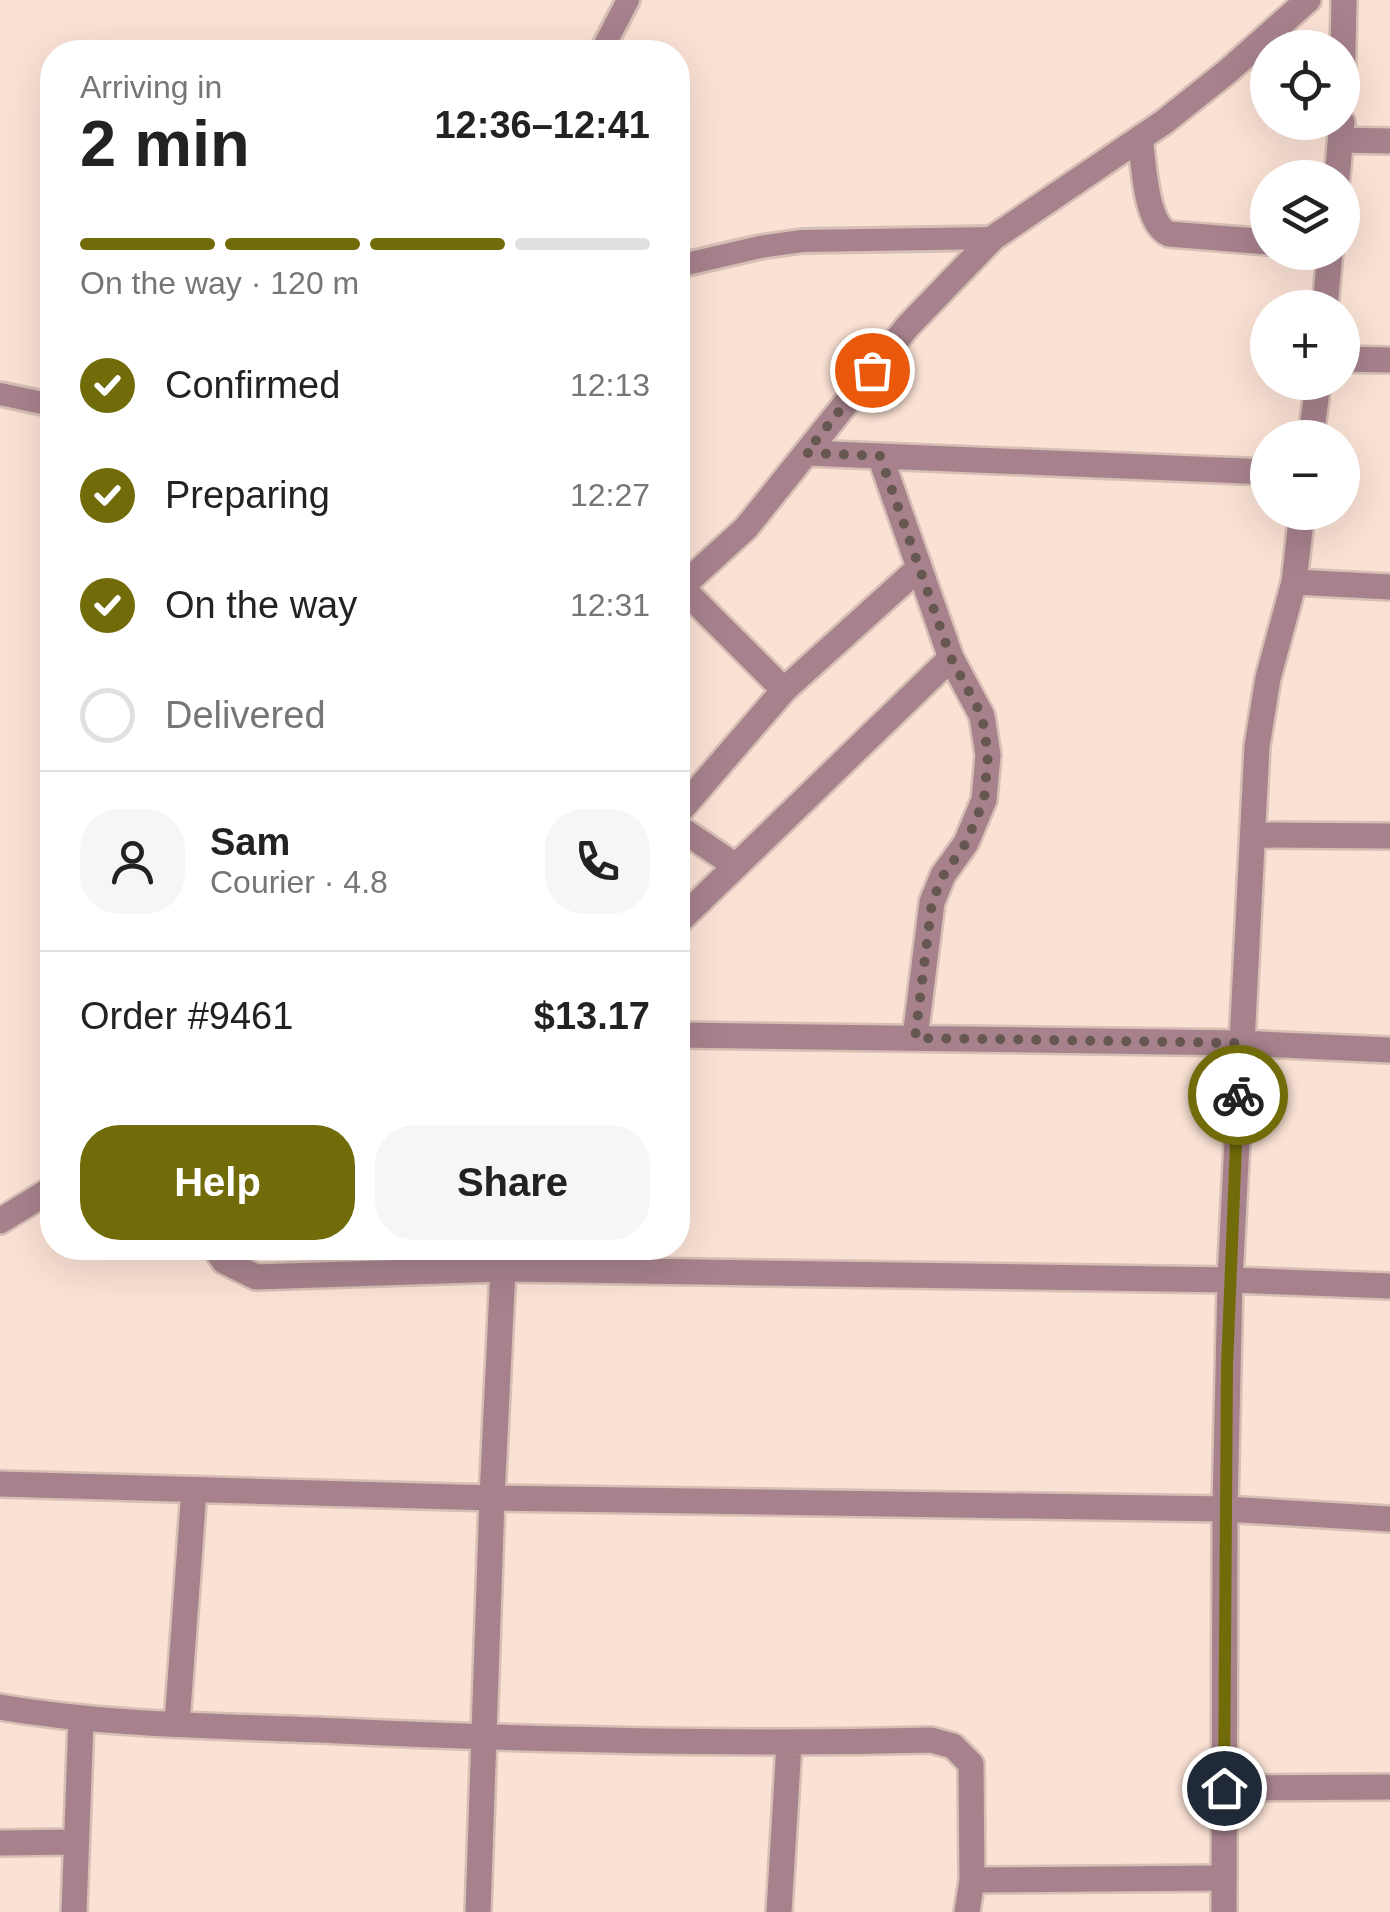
<!DOCTYPE html>
<meta charset="utf-8">
<style>
:root{--surface:#fff;--page:#f6f6f6;--text:#222;--muted:#767676;--line:#e0e0e0;--accent:#716c09}
body{margin:0;font-family:Helvetica,sans-serif;background:var(--page);color:var(--text);height:100vh;display:flex;flex-direction:column;font-size:38px;white-space:nowrap}
*{box-sizing:border-box;margin:0}
p{font-size:32px;color:var(--muted)}
.icon{flex:none;width:55px;height:55px;fill:none;stroke:currentColor;stroke-width:2;stroke-linecap:round;stroke-linejoin:round}
.map{position:relative;flex:1;overflow:hidden}
.details{position:absolute;left:40px;top:40px;width:650px;height:1220px;display:flex;flex-direction:column;background:var(--surface);border-radius:40px;box-shadow:0 10px 40px #0002}
.details>*{flex:none}
.fabs{position:absolute;left:1250px;top:30px;display:grid;gap:20px}
.fabs a{display:grid;place-items:center;width:110px;height:110px;border-radius:50%;background:var(--surface);box-shadow:0 10px 40px #0002;font-size:50px}
.pin{position:absolute;display:grid;place-items:center;width:85px;height:85px;color:#fff;margin:-42px;border:5px solid #fff;border-radius:50%;box-shadow:0 2px 10px #0007}
.courier{position:absolute;display:grid;place-items:center;width:100px;height:100px;margin:-50px;border:8px solid #716c09;border-radius:50%;background:#fff;color:#222;box-shadow:0 2px 12px #0007}
.summary em{font-style:normal;font-weight:700}
.summary div{display:flex;flex-direction:column-reverse}
.summary{display:flex;align-items:center;justify-content:space-between;height:170px;padding:0 40px}
h1{font-size:65px;font-weight:700;line-height:75px}
.bar{display:grid;grid-template-columns:repeat(4,1fr);gap:15px 10px;align-content:center;height:120px;padding:0 40px}
.bar i{height:12px;border-radius:8px;background:var(--line)}
.bar .current{background:var(--accent)}
.bar p{grid-column:span 4}
.line{display:flex;align-items:center;gap:25px;padding:0 40px;border-top:2px solid var(--line)}
.line div{flex:1}
.round{display:grid;place-items:center;flex:none;width:105px;height:105px;border-radius:40px;background:var(--page)}
ol{padding:0 40px;list-style:none}
li{display:flex;align-items:center;gap:30px;height:110px}
li p{margin-inline-start:auto}
li .icon{padding:10px;border-radius:50%;background:var(--accent);color:#fff;stroke-width:4}
li:last-child{color:var(--muted)}
li i{width:55px;height:55px;border:5px solid var(--line);border-radius:50%}
.primary-button{display:flex;gap:20px;margin-top:auto;padding:20px 40px}
.primary-button a{flex:1;height:115px;border-radius:40px;background:var(--accent);color:#fff;font-size:40px;font-weight:700;line-height:115px;text-align:center}
.primary-button a+a{background:var(--page);color:var(--text)}
.map>svg:first-child{display:block}
.lines{fill:none;stroke-linecap:round;stroke-linejoin:round}
.service-casing{stroke:#d6bfb4;stroke-width:28}
.minor-casing{stroke:#d6bfb4;stroke-width:30}
.tertiary-casing{stroke:#d6bfb4;stroke-width:30}
.service{stroke:#a7828c;stroke-width:22}
.minor{stroke:#a7828c;stroke-width:25}
.tertiary{stroke:#a7828c;stroke-width:25}
.done{stroke:#665851;stroke-width:10;stroke-dasharray:0 18}
.route{stroke:#716c09;stroke-width:12}
</style>
<div class="map">
<svg width="1390" height="1912" viewBox="0 0 1390 1912">
<rect width="100%" height="100%" fill="#fae1d4"/>
<g class="lines">
<g class="service-casing">
<path id="service" d="M 601,52 L 628,0
M 678,266 L 760,247 L 802,241 L 993,238
M 0,394 L 52,405"/>
</g>
<g class="minor-casing">
<path id="minor" d="M 1342,98 L 1344,0
M 1140,138 C 1144,163 1145,224 1169,234 L 1268,242
M 1341,140 L 1390,141
M 1337,178 L 1342,122
M 1325,308 L 1330,252
M 1342,359 L 1390,360
M 1311,438 L 1318,382
M 807,453 L 1268,472
M 880,456 L 951,658 L 982,716 L 988,755 L 984,800 L 966,843 L 943,875 L 932,902 L 915,1038
M 1294,582 L 1390,587
M 681,587 L 784,690
M 678,590 L 746,528 L 908,326 L 993,238 L 1164,122 L 1228,71 L 1308,0
M 678,813 L 784,690 L 919,568
M 678,827 L 736,866
M 1253,835 L 1390,836
M 678,922 L 951,658
M 678,1035 L 1240,1043 L 1390,1050
M 0,1221 L 52,1189
M 215,1248 L 224,1261 L 256,1277 L 504,1269 L 1230,1280 L 1390,1286
M 0,1484 L 492,1498 L 1225,1509 L 1230,1280 L 1257,746 L 1268,678 L 1294,582 L 1302,512
M 0,1707 C 112,1726 226,1726 340,1731 C 537,1740 734,1745 931,1740 L 953,1746 L 971,1764 L 972,1880 L 967,1912
M 177,1724 L 194,1490
M 1224,1788 L 1390,1787
M 0,1843 L 75,1842
M 972,1880 L 1224,1878
M 74,1912 L 81,1719
M 478,1912 L 492,1498 L 504,1248
M 779,1912 L 789,1744"/>
</g>
<g class="tertiary-casing">
<path id="tertiary" d="M 1224,1912 L 1225,1509 L 1390,1519"/>
</g>
<use href="#service" class="service"/>
<use href="#minor" class="minor"/>
<use href="#tertiary" class="tertiary"/>
</g>
<g class="lines">
<path class="done" d="M 872,370 L 806,453 L 880,456 L 951,658 L 982,716 L 988,755 L 984,800 L 966,843 L 943,876 L 932,902 L 915,1038 L 1240,1043 L 1238,1095"/>
<path class="route" d="M 1224,1788 L 1227,1366 L 1238,1095"/>
</g>
</svg>
<div class="fabs">
<a><svg class="icon" aria-label="locate" viewBox="0 0 24 24"><circle cx="12" cy="12" r="6"/><path d="M12 2v4M12 18v4M2 12h4M18 12h4"/></svg></a>
<a><svg class="icon" aria-label="layers" viewBox="0 0 24 24"><path d="M12 4l9 5-9 5-9-5zM3 14l9 5 9-5"/></svg></a>
<a>+</a>
<a>−</a>
</div>
<div class="pin" style="left:872px;top:370px;background:#ea580c"><svg class="icon" aria-label="bag" viewBox="0 0 24 24"><path d="M5 8h14l-1 12H6zM9 8a3 3 0 0 1 6 0"/></svg></div>
<div class="pin" style="left:1224px;top:1788px;background:#1f2937"><svg class="icon" aria-label="home" viewBox="0 0 24 24"><path d="M3 11l9-7 9 7M6 9v11h12V9"/></svg></div>
<div class="courier" style="left:1238px;top:1095px"><svg class="icon" aria-label="bike" viewBox="0 0 24 24"><circle cx="6" cy="16" r="4"/><circle cx="18" cy="16" r="4"/><path d="M6 16l4-8h5l3 8M10 8l3 8H6M13 5h3"/></svg></div>
<section class="details">
<div class="summary"><div><h1>2 min</h1><p>Arriving in</p></div><em>12:36–12:41</em></div>
<div class="bar"><i class="current"></i><i class="current"></i><i class="current"></i><i></i><p>On the way · 120 m</p></div>
<ol>
<li><svg class="icon" aria-label="check" viewBox="0 0 24 24"><path d="M5 12l5 5 9-10"/></svg>Confirmed<p>12:13</p></li>
<li><svg class="icon" aria-label="check" viewBox="0 0 24 24"><path d="M5 12l5 5 9-10"/></svg>Preparing<p>12:27</p></li>
<li><svg class="icon" aria-label="check" viewBox="0 0 24 24"><path d="M5 12l5 5 9-10"/></svg>On the way<p>12:31</p></li>
<li><i></i>Delivered</li>
</ol>
<div class="line" style="height:180px"><a class="round"><svg class="icon" aria-label="person" viewBox="0 0 24 24"><circle cx="12" cy="8" r="4"/><path d="M4 21q1-7 8-7t8 7"/></svg></a><div><b>Sam</b><p>Courier · 4.8</p></div><a class="round"><svg class="icon" aria-label="phone" viewBox="0 0 24 24"><path d="M5 4h4l2 5-3 2q2 4 5 5l2-3 5 2v4C11 20 4 13 5 4z"/></svg></a></div>
<div class="line" style="height:130px"><div>Order #9461</div><b>$13.17</b></div>
<div class="primary-button"><a>Help</a><a>Share</a></div>
</section>
</div>
